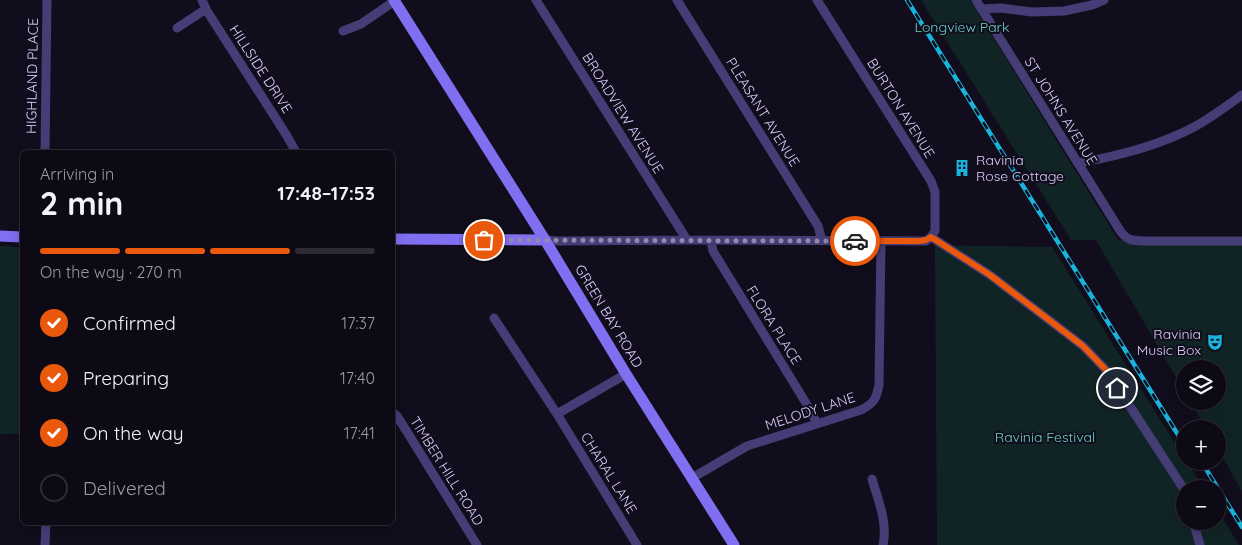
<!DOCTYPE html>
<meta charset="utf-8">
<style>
:root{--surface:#0e0a15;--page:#17131e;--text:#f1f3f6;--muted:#9b9aa0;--line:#2e2b34;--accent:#ea580c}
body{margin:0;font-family:Quicksand,sans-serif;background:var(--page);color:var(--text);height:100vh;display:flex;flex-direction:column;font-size:19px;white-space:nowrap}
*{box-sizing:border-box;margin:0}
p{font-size:16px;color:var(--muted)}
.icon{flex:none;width:28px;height:28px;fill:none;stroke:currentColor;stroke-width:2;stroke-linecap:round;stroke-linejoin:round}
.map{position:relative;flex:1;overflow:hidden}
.drawer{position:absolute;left:20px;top:150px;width:375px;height:375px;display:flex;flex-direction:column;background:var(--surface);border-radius:8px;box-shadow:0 2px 12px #0003,0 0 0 1px var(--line)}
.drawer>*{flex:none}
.controls{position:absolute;left:1176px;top:360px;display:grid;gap:10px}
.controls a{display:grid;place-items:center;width:50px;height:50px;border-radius:50%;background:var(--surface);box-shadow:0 2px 12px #0003,0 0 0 1px var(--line);font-size:25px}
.pin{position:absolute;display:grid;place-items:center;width:42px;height:42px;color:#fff;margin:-21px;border:2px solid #fff;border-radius:50%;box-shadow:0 1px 5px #0007}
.courier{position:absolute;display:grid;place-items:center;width:50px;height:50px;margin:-25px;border:4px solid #ea580c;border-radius:50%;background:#fff;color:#222;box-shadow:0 1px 6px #0007}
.summary em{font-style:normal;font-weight:700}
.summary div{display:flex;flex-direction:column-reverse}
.summary{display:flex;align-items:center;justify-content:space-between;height:85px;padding:0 20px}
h1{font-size:32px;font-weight:700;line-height:38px}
.bar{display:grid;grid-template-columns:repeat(4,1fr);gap:8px 5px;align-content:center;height:60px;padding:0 20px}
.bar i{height:6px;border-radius:4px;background:var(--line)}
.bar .active{background:var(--accent)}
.bar p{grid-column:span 4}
ol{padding:0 20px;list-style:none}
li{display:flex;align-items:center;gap:15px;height:55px}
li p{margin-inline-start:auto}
li .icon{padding:5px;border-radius:50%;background:var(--accent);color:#fff;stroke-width:4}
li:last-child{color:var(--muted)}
li i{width:28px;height:28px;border:2px solid var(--line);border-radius:50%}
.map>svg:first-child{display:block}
.green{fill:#112425}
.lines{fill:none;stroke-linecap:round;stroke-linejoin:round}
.stream{stroke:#111d3c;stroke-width:2.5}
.minor{stroke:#453d76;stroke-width:9}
.secondary{stroke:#806ff0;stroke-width:11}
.rail-casing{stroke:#18b4dc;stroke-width:4.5}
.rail{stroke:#120d1c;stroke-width:2.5;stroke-dasharray:8;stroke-linecap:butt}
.done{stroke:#928aac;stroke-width:5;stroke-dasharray:0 9}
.route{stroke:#ea580c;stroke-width:6}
.labels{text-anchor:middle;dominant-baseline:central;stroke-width:4;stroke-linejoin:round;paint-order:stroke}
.park-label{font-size:14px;fill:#63d1c1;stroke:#120d1c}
.street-label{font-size:14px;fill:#d7cefa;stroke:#120d1c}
.poi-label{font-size:14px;fill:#d7cefa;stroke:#120d1c;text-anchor:start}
</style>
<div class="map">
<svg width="1242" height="545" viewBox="0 0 1242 545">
<rect width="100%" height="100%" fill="#120d1c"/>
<path class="green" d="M 921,0 L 970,0 L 1118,240 L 1242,241 L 1242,491 L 1218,449 L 1218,429 L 1206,429 L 1190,401 L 1218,401 L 1218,369 L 1185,369 L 1185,393 L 1096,240 L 1071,240 Z
M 935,245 L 1052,247 L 1185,459 L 1185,461 L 1187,461 L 1204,489 L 1185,489 L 1185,521 L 1218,521 L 1218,511 L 1239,545 L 937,545 Z
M 0,246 L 22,247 L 22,434 L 0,434 Z"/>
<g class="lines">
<path class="stream" d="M 1084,342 L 1088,338"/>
<path class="minor" d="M 202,0 L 207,11 L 287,136 L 296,152
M 536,0 L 687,240
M 677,0 L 818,226 L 822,241
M 817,0 L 931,181 L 935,192 L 935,231 L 931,237
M 976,0 L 1121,232 C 1129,242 1133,240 1145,241 L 1242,241
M 981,9 L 1001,8 L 1032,12 L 1064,11 L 1092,5 L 1104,0
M 177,28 L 206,9
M 343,31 L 361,24 L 396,0
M 45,152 L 47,0
M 1078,163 C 1119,156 1159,146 1196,126 C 1212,117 1227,106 1242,95
M 931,237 L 990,275 L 1083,346 L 1107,371 L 1185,491
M 545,240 L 559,241 L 687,240 L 920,241 L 926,241 L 931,237
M 711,241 L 713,251 L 809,408 L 817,423
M 494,318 L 557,414 L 637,545
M 392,412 L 397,416 L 409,435 L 477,545
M 557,414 L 626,374
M 692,478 L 747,446 L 861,410 C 874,403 876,400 879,385 L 881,241
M 872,479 C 878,500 888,523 883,545
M 1193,521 L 1200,545
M 45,545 L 46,522"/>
<path class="secondary" d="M 394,0 L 545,240 L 626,374 L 734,545
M 0,236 L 22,237
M 392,239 L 545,240"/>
<g class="rail-casing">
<path id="rail" d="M 907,0 L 1185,446
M 1201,461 L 1242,527"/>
</g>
<use href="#rail" class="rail"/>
</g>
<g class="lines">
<path class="done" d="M 484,240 L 855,241"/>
<path class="route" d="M 855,241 L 920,241 L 926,240 L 931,237 L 990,275 L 1083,346 L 1107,371 L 1117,388"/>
</g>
<defs>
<g id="building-bare" transform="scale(1.35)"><path d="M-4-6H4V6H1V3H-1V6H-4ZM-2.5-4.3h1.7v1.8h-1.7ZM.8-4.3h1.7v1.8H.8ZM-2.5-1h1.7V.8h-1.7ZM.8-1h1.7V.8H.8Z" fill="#18b4dc" stroke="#120d1c" stroke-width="2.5" paint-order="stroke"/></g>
<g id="theatre-bare" transform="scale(1.35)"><path d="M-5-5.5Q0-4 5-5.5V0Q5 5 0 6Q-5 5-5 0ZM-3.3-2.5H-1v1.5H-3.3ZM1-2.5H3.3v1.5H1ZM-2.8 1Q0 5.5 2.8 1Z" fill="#18b4dc" stroke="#120d1c" stroke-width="2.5" paint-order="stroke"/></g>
</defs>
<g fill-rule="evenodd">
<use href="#building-bare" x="962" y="168"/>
<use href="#theatre-bare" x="1215" y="342"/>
</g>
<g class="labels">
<g class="park-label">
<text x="962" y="27">Longview Park</text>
<text x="1045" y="437">Ravinia Festival</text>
</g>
<g class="street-label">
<text transform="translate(261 69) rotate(57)">HILLSIDE DRIVE</text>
<text transform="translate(32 76) rotate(-89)">HIGHLAND PLACE</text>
<text transform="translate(901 108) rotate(58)">BURTON AVENUE</text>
<text transform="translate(1061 111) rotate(58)">ST JOHNS AVENUE</text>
<text transform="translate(763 112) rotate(58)">PLEASANT AVENUE</text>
<text transform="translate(623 113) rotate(58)">BROADVIEW AVENUE</text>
<text transform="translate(609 316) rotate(59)">GREEN BAY ROAD</text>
<text transform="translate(774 325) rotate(58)">FLORA PLACE</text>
<text transform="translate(810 411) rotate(-18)">MELODY LANE</text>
<text transform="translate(447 471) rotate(58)">TIMBER HILL ROAD</text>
<text transform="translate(609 473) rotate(58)">CHARAL LANE</text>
</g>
<g class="poi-label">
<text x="976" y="160">Ravinia<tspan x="976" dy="16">Rose Cottage</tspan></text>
<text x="1201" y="334" text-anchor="end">Ravinia<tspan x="1201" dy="16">Music Box</tspan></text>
</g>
</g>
</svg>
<div class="controls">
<a><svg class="icon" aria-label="layers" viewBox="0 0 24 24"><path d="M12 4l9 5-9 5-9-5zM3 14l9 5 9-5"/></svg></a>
<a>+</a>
<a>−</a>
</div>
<div class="pin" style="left:484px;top:240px;background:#ea580c"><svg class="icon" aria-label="bag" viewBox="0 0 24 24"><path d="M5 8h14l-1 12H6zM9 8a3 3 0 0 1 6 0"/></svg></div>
<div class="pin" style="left:1117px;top:388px;background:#1f2937"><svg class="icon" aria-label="home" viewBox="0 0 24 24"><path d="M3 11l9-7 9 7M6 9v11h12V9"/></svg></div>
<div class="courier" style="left:855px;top:241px"><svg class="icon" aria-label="car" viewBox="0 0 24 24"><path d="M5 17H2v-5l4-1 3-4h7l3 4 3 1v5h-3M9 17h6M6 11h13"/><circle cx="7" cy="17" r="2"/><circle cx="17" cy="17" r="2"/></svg></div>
<section class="drawer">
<div class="summary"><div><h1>2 min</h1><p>Arriving in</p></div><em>17:48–17:53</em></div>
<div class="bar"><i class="active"></i><i class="active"></i><i class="active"></i><i></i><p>On the way · 270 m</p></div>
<ol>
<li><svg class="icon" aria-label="check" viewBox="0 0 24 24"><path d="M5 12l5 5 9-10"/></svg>Confirmed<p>17:37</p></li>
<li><svg class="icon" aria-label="check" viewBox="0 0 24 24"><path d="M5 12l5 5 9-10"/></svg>Preparing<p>17:40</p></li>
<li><svg class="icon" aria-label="check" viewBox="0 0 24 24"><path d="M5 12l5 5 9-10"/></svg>On the way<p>17:41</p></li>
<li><i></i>Delivered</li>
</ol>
</section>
</div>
